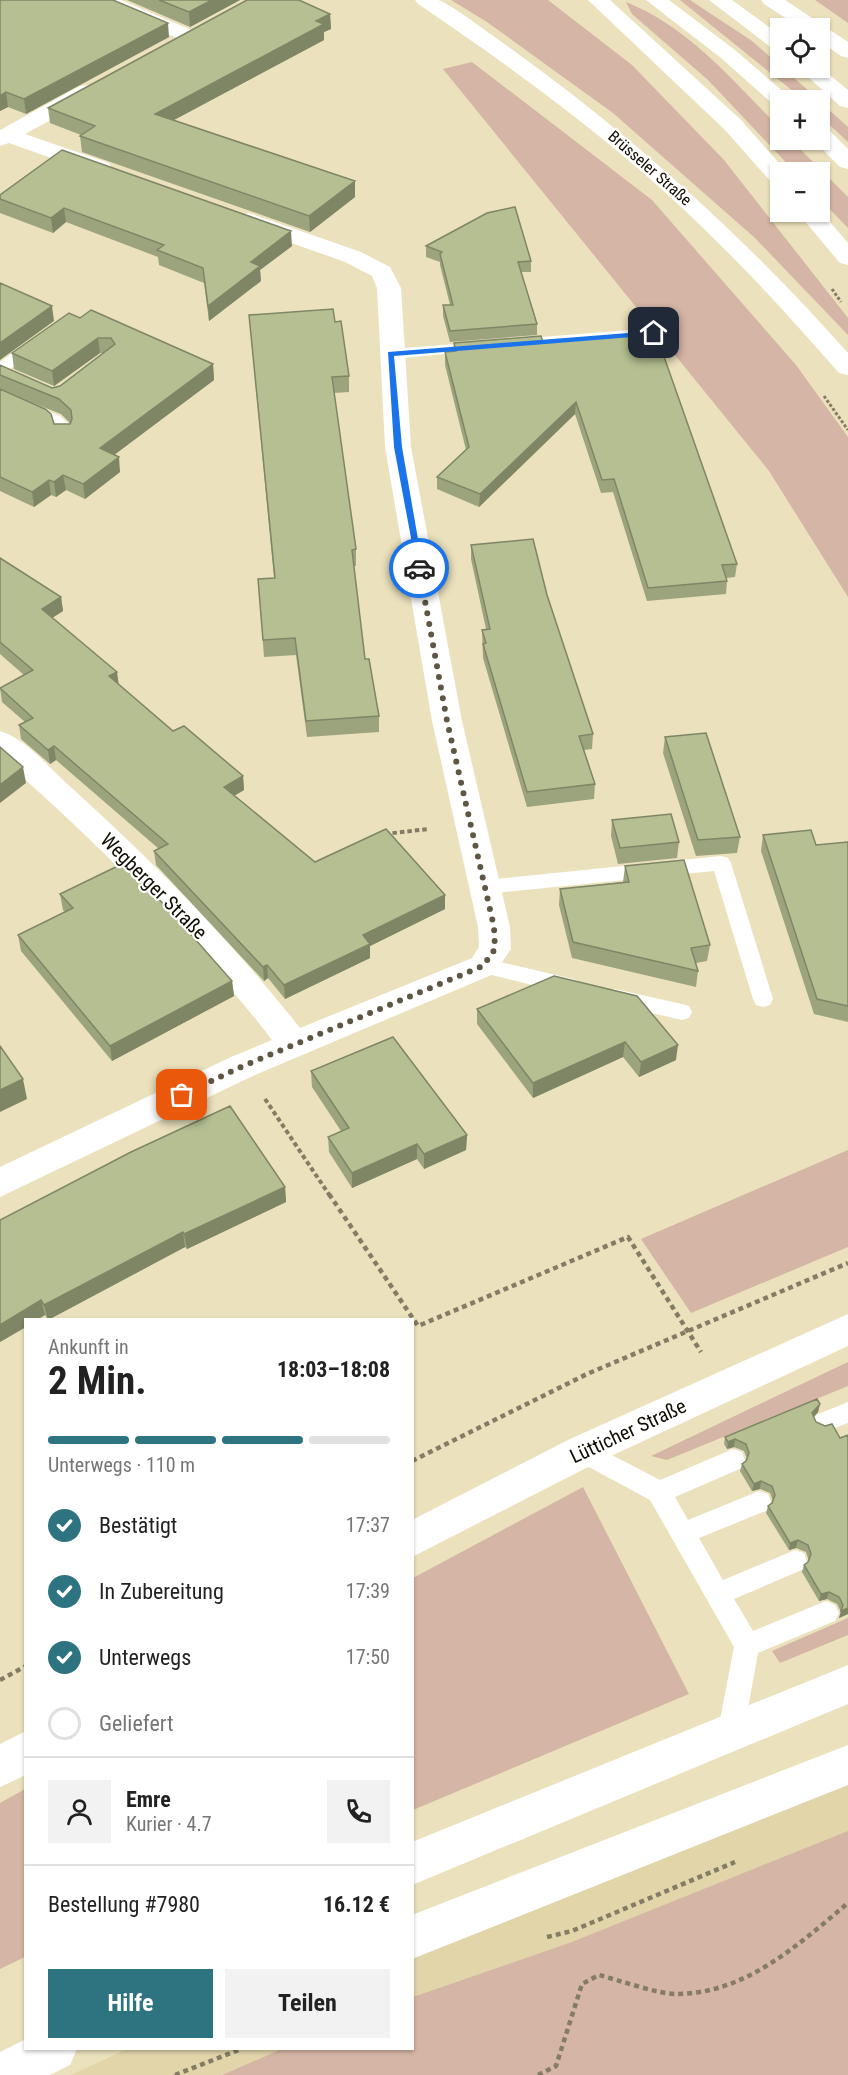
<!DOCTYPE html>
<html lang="de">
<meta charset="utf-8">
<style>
:root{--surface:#fff;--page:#f2f2f2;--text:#222;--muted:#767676;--line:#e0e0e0;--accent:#2d7380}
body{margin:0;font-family:"Roboto Condensed",sans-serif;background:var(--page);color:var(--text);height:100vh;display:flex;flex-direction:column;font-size:22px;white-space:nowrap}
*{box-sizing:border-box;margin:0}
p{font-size:20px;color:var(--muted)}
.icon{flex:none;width:33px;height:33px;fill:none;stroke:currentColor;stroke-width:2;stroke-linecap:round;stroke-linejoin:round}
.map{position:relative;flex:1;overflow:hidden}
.drawer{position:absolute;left:24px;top:1318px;width:390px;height:732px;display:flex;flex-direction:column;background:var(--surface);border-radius:0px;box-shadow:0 2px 4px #0004}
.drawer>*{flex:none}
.controls{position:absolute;left:770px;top:18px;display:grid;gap:12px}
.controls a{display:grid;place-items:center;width:60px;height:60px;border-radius:0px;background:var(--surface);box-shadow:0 2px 4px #0004;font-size:30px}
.pin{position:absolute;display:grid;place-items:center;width:51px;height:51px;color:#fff;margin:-26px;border-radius:12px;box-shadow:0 3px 9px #0006}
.courier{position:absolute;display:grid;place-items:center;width:60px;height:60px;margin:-30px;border:4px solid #1a73e8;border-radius:50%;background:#fff;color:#222;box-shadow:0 2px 8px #0007}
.overview em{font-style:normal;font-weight:700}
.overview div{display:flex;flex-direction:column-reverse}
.overview{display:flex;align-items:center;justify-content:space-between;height:102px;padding:0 24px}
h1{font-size:39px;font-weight:700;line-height:45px}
.bar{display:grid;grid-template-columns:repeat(4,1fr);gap:9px 6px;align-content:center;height:72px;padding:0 24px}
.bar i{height:8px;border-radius:4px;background:var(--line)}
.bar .on{background:var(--accent)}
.bar p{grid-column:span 4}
.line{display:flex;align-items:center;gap:15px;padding:0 24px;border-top:2px solid var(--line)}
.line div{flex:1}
.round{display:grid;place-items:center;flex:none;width:63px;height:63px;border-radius:0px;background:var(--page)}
ol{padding:0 24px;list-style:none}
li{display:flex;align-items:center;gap:18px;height:66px}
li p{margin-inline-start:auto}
li .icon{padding:6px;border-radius:50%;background:var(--accent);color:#fff;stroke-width:4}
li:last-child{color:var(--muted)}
li i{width:33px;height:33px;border:3px solid var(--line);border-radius:50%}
.cta{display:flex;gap:12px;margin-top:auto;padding:12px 24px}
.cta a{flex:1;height:69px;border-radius:0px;background:var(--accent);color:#fff;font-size:24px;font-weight:700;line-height:69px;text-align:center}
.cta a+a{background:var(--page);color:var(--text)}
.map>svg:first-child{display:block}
.built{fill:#e1d5a9}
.green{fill:#d5b5a5}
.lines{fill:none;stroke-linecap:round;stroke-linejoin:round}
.path-far2{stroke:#847c64;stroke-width:3;stroke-dasharray:3 2;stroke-linecap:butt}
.path-far1{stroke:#847c64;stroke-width:4;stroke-dasharray:4.5 3;stroke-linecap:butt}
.path{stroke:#847c64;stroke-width:4.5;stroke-dasharray:5 4;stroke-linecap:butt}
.service{fill:#fff;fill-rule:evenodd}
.minor{fill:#fff;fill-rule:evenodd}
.secondary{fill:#fff;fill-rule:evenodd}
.trunk{fill:#fff;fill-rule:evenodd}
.wall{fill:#9ca47e;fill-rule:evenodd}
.shaded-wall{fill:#7f8666}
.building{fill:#b5bf92;stroke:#7f8666;stroke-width:1.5}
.route{fill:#1a73e8}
.done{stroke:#5d5744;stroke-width:6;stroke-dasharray:0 10.8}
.labels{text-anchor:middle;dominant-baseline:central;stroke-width:4.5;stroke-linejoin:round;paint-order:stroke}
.far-street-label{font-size:16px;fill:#110d03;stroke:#fff}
.street-label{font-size:20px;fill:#110d03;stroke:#fff}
</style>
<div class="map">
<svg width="848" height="2075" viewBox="0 0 848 2075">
<rect width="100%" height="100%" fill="#ebe1bc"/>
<path class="built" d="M 848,1767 L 848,2075 L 71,2075 L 127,2049 L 412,2049 L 413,1928 Z"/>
<path class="green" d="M 451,0 L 548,0 L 632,65 L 724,160 L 848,318 L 848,335 L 755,238 L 613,113 L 487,22 Z
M 680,0 L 690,0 L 752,41 L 819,100 L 804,100 Z
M 815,0 L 848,0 L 848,23 Z
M 626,2 C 689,27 733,81 780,128 L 780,140 L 791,140 L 848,197 L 848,228 L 819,198 L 819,172 L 795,172 L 708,80 L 632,14 Z
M 472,62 L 652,200 L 796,365 L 848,437 L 848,597 L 769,471 L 443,69 Z
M 819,101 L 848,127 L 848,142 L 819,115 Z
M 848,1150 L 848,1247 L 691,1313 L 641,1239 Z
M 848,1362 L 848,1386 L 667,1460 L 651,1456 Z
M 583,1487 L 689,1694 L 413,1810 L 413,1578 Z
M 848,1618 L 848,1635 L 780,1663 L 772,1651 Z
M 25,1789 L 25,1957 L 0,1969 L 0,1803 Z
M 848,1831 L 848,2075 L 222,2075 L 282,2049 L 412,2049 L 413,1997 L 572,1942 Z"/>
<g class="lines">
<path class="path-far2" d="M 832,289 L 841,302
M 824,396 L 848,430"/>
<path class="path-far1" d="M 385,834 L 428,829
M 265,1099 L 330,1196"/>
<path class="path" d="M 329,1194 L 418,1326 L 628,1237 L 701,1352
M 412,1461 L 587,1374 L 848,1263
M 0,1680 L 26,1666
M 547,1937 L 572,1931 L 735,1862
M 175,2075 L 241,2049
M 538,2075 L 556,2066 L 582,1984 L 599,1975 C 618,1980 658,1994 676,1994 C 745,1994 798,1945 848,1903"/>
<path class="service" d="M 654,328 L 662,333 L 660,336 L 517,349 L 509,344 L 517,339 Z
M 36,338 L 42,340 L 44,343 L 42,346 L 6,372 L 0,374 L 0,362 L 30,340 Z
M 483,342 L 489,344 L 491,347 L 489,350 L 391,359 L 383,354 L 391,349 Z
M 0,390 L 60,416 L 71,426 L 72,435 L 70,438 L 58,438 L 55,428 L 48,422 L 0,401 Z
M 721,856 L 728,858 L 731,863 L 773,999 L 770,1005 L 763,1007 L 756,1005 L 753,999 L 714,871 L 486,894 L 479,892 L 476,887 L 479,882 L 486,880 Z
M 483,958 L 573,979 L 580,982 L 583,987 L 580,992 L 573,995 L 476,971 L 473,966 L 476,961 Z
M 615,989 L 682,1004 L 689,1006 L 692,1012 L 689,1018 L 682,1020 L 608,1003 L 605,997 L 608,991 Z
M 848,1402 L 848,1423 L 824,1432 L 816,1429 L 812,1422 L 816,1415 Z
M 583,1440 L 660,1480 L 733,1449 L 742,1452 L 745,1460 L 742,1468 L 675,1497 L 688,1520 L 759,1491 L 768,1494 L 771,1502 L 768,1510 L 699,1538 L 723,1580 L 795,1550 L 804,1553 L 807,1561 L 804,1569 L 734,1599 L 753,1631 L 826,1601 L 835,1605 L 839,1613 L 835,1621 L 758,1653 L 744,1730 L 740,1739 L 731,1743 L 722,1739 L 718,1730 L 734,1647 L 650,1500 L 574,1459 L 571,1451 L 574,1443 Z"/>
<path class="minor" d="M 93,0 L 121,0 L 196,32 L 199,36 L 196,40 L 189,42 L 182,40 L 96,4 Z
M 415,0 C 422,0 431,0 438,0 C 448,2 494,37 506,45 C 632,135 745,237 848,353 L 848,375 L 839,373 C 777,302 713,233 641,171 C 570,110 495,56 418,4 Z
M 88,85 L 96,86 L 99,91 L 96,96 L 25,134 L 109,163 L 112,168 L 109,173 L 101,175 L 93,173 L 9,143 L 0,146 L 0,130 L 80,86 Z
M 249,213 L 361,252 L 390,267 L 401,288 L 411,447 L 462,721 L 510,927 L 511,949 L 494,974 L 255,1075 L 0,1197 L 0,1167 L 231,1057 L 272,1040 C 192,936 98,844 0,757 L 0,731 C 24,738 46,764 64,781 C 149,857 229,938 300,1028 L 472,958 L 479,947 L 478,927 L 432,721 L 385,447 L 377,288 L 372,276 L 345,262 L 241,225 L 237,220 L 241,215 Z"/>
<path class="secondary" d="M 848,1314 L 848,1346 L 596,1463 L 412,1557 L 412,1520 L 570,1439 Z
M 848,1665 L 848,1704 L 412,1885 L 412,1842 Z
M 26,1731 L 26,1775 L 0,1787 L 0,1744 Z
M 848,1745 L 848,1785 L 412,1959 L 412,1915 Z
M 26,2039 L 26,2049 L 77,2049 L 70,2065 L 50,2075 L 0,2075 L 0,2052 Z"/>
<path class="trunk" d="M 588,0 L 610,0 L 741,120 L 787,172 L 780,172 L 780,185 L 772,183 L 725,130 Z
M 646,0 L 669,0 L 735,50 L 793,100 L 780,100 L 780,106 L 774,105 L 721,58 Z
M 709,0 L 732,0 L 780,35 L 780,51 L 773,49 Z
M 761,0 L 785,0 L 848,42 L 848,58 L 841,56 L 819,41 L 819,28 L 801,28 L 764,4 Z
M 819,66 L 848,90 L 848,108 L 840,106 L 798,68 L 819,68 Z
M 819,126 L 827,128 L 848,149 L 848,169 L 840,167 L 813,140 L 819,140 Z
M 819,209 L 848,243 L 848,265 L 840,263 L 797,212 L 819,212 Z"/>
</g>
<path class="wall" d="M 0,0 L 169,37 L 26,114 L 8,107 L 0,111 Z
M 127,0 L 240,0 L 190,27 Z
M 330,14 L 331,29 L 324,32 L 324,40 L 174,120 L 355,181 L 355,197 L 310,232 L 82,152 L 80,136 L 81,135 L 50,123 L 48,108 Z
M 0,195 L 292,246 L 260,270 L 261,281 L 209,321 L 204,283 L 159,265 L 158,257 L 66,222 L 53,233 L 0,213 Z
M 426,246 L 531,261 L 531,272 L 521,272 L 537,324 L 537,335 L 450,342 L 443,316 L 443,305 L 450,305 L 440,265 L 440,262 L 426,257 Z
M 249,315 L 335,322 L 349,376 L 349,392 L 334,393 L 356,549 L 356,566 L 354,566 L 365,659 L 379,716 L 379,732 L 307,737 L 296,655 L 264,657 L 258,579 L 274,578 Z
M 80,318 L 213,364 L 214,380 L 114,455 L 120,472 L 85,499 L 66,490 L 56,497 L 51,495 L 34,507 L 0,491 L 0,365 L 52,388 L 60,386 L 103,353 L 100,353 L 54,386 L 14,369 L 12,353 ZM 3,391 L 61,414 L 70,423 L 70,424 L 54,424 Z
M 543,342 L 651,352 L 737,564 L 735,577 L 726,578 L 727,581 L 726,594 L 647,601 L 613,492 L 601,493 L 575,414 L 479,507 L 437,489 L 437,477 L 466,450 L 445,365 L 445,352 L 453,351 L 454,343 Z
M 471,545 L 547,595 L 593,734 L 592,749 L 584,750 L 595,784 L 594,799 L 527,807 L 483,658 L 482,630 L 486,629 L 471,559 Z
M 0,558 L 61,597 L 63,611 L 52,618 L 118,684 L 173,731 L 243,776 L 244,790 L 234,796 L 315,862 L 445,909 L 370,946 L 370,958 L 285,999 L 268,978 L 264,981 L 156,865 L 154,851 L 159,849 L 56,760 L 50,764 L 21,739 L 19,725 L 25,722 L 2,702 L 0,688 L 24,675 L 0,654 Z
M 665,737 L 740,837 L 737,853 L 696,856 L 663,753 Z
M 612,820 L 679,842 L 677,858 L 618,864 L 611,836 Z
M 763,835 L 816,845 L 848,842 L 848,1022 L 814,1014 L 761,851 Z
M 625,866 L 710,945 L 707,961 L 696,963 L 698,971 L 696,987 L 572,958 L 559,905 L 560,889 L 623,882 Z
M 60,894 L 232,981 L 234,996 L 112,1061 L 21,951 L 18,935 L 65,912 L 63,910 Z
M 554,976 L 676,1060 L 639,1077 L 623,1057 L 533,1098 L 477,1024 L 477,1009 Z
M 311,1071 L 467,1135 L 466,1150 L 424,1169 L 417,1159 L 352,1188 L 329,1152 L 328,1137 L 341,1131 L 312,1087 Z
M 285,1187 L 286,1202 L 187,1249 L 185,1247 L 48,1320 L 45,1315 L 0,1342 L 0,1220 Z
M 820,1404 L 818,1412 L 814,1417 L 816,1422 L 840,1438 L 848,1435 L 848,1614 L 839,1618 L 841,1612 L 837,1604 L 827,1599 L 819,1601 L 802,1572 L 804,1565 L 808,1562 L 809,1561 L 806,1552 L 796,1548 L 789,1550 L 766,1513 L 768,1506 L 772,1503 L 773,1501 L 770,1493 L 760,1489 L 752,1491 L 740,1471 L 742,1464 L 746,1461 L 747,1459 L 744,1451 L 734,1447 L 727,1449 L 724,1444 L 725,1437 Z"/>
<path class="shaded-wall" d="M 212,0 L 240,0 L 190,27 L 189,12 Z
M 330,14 L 331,29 L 324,32 L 324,40 L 157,129 L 155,114 Z
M 168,23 L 169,37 L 26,114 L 24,99 Z
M 6,92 L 8,107 L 0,111 L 0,96 Z
M 355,181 L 355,197 L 310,232 L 309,216 Z
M 64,208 L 66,222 L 53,233 L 51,218 Z
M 291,231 L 292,246 L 260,270 L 261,281 L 209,321 L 208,306 L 251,262 Z
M 52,306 L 54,321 L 0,360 L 0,343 Z
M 98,338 L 100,353 L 54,386 L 52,371 Z
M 213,364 L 214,380 L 102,464 L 100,448 Z
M 576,402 L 575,414 L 479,507 L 480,494 Z
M 119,457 L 120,472 L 85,499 L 83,484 Z
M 63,475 L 66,490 L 56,497 L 54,482 Z
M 49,480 L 51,495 L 34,507 L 32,492 Z
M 61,597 L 63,611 L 44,623 L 42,609 Z
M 117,672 L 119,686 L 109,676 Z
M 54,746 L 56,760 L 50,764 L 48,750 Z
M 23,767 L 26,783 L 0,803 L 0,785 Z
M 243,776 L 244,790 L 225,801 L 224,787 Z
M 445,895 L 445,909 L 370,946 L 370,958 L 285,999 L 284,985 L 363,935 Z
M 267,965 L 268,978 L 264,981 L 263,967 Z
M 232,981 L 234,996 L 112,1061 L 110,1046 Z
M 625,1042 L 623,1057 L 533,1098 L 533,1083 Z
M 678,1045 L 676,1060 L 639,1077 L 641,1062 Z
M 23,1079 L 27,1099 L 0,1112 L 0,1090 Z
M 467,1135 L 466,1150 L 424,1169 L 424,1154 Z
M 417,1144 L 417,1159 L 352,1188 L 352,1173 Z
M 285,1187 L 286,1202 L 187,1249 L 184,1234 Z
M 183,1232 L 185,1247 L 48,1320 L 44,1305 Z
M 41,1300 L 45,1315 L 36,1320 L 26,1320 L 26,1327 L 0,1342 L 0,1325 Z
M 820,1404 L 818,1412 L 810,1421 L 812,1413 Z
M 735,1439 L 734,1447 L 727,1449 L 728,1442 Z
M 761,1481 L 760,1489 L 752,1491 L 754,1484 Z
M 798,1540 L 796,1548 L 789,1550 L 790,1543 Z
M 829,1592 L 827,1599 L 819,1601 L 821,1594 Z
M 848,1608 L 848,1614 L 839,1618 L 841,1611 Z"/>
<path class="building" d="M 0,0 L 113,0 L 168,23 L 24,99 L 6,92 L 0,96 Z
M 159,0 L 212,0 L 189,12 Z
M 247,0 L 299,0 L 330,14 L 316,21 L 324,24 L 155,114 L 355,181 L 309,216 L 80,136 L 95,126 L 48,108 Z
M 62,150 L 291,231 L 251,262 L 260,266 L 208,306 L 203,268 L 157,250 L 164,245 L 64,208 L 51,218 L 0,199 L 0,195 Z
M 515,207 L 531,261 L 518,262 L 537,324 L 450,331 L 443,305 L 453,305 L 440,254 L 442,252 L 426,246 L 487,213 Z
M 0,283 L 52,306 L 0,343 Z
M 333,309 L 335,322 L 341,321 L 349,376 L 332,377 L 356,549 L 352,550 L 365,659 L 369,659 L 379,716 L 306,721 L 295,638 L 263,640 L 258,579 L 275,578 L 249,315 Z
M 91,310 L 213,364 L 100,448 L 119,457 L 83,484 L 63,475 L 54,482 L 49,480 L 32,492 L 0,477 L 0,389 L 45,409 L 51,414 L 54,424 L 70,424 L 72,419 L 71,410 L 59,399 L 0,375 L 0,365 L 52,388 L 60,386 L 115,344 L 111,338 L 98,338 L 52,371 L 12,353 L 69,313 L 80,318 Z
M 644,334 L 651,352 L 662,351 L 737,564 L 722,565 L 727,581 L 648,588 L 614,479 L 602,480 L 576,402 L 480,494 L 437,477 L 469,447 L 445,352 L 456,351 L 454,343 L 541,336 L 543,342 Z
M 533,539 L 547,595 L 593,734 L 579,736 L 595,784 L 527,792 L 483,644 L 486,643 L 482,630 L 490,629 L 471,545 Z
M 0,558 L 61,597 L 42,609 L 117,672 L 109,676 L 173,731 L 184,726 L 243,776 L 224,787 L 315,862 L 386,829 L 445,895 L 363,935 L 370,944 L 284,985 L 267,965 L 263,967 L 154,851 L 168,844 L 54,746 L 48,750 L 19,725 L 33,718 L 0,688 L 33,670 L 0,642 Z
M 706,733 L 740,837 L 698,840 L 665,737 Z
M 0,747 L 23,767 L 0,785 Z
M 671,814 L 679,842 L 620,848 L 612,820 Z
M 811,830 L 816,845 L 848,842 L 848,1006 L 817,999 L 763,835 Z
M 684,860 L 710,945 L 691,948 L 698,971 L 573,942 L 560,889 L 629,882 L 625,866 Z
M 124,863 L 173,914 L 232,981 L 110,1046 L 18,935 L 73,908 L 60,894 Z
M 554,976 L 637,996 L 678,1045 L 641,1062 L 625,1042 L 533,1083 L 477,1009 Z
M 393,1037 L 467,1135 L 424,1154 L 417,1144 L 352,1173 L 328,1137 L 349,1128 L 311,1071 Z
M 0,1046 L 23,1079 L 0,1090 Z
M 230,1106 L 285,1187 L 184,1234 L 183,1232 L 44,1305 L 41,1300 L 0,1325 L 0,1220 L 131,1152 Z
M 817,1399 L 820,1404 L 812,1413 L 816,1422 L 825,1426 L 832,1424 L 840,1438 L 848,1435 L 848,1608 L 841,1611 L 843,1605 L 839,1597 L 829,1592 L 821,1594 L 804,1565 L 808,1562 L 811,1554 L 808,1545 L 798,1540 L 790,1543 L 768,1506 L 772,1503 L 775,1495 L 772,1486 L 761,1481 L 754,1484 L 742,1464 L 746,1461 L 749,1453 L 746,1444 L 735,1439 L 728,1442 L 725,1437 Z"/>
<path class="route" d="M 654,331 L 657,335 L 394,356 L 402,447 L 423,568 L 417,570 L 394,447 L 388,352 Z"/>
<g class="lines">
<path class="done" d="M 182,1095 L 243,1066 L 483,966 L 495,949 L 494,927 L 447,721 L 419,568"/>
</g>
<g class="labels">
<g class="far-street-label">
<text transform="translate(650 168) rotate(41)">Brüsseler Straße</text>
</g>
<g class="street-label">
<text transform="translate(154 886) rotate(45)">Wegberger Straße</text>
<text transform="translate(628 1431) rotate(-25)">Lütticher Straße</text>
</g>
</g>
</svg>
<div class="controls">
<a><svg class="icon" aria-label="locate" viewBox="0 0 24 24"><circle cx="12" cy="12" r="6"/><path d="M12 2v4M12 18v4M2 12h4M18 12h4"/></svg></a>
<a>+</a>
<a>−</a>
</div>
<div class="pin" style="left:182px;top:1095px;background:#ea580c"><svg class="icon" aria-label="bag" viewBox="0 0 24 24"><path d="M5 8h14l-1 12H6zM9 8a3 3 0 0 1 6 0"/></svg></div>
<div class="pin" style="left:654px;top:333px;background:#1f2937"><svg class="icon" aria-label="home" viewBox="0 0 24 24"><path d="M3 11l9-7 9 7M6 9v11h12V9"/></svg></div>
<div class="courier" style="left:419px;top:568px"><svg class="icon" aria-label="car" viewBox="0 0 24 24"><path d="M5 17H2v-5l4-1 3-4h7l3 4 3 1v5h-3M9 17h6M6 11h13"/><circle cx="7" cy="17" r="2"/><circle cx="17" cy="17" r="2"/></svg></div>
<section class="drawer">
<div class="overview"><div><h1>2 Min.</h1><p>Ankunft in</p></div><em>18:03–18:08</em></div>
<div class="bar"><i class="on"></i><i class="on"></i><i class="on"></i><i></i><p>Unterwegs · 110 m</p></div>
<ol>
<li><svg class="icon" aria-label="check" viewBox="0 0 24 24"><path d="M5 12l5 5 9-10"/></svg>Bestätigt<p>17:37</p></li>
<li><svg class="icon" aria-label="check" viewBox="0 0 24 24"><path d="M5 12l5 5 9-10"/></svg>In Zubereitung<p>17:39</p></li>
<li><svg class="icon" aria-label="check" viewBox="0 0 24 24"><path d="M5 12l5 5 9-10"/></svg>Unterwegs<p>17:50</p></li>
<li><i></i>Geliefert</li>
</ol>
<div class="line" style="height:108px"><a class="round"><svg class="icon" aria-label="person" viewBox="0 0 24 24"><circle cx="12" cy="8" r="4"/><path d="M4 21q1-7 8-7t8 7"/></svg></a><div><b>Emre</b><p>Kurier · 4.7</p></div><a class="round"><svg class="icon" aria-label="phone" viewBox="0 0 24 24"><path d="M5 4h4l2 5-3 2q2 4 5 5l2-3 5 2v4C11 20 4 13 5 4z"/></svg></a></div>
<div class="line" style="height:78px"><div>Bestellung #7980</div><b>16.12 €</b></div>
<div class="cta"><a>Hilfe</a><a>Teilen</a></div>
</section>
</div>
